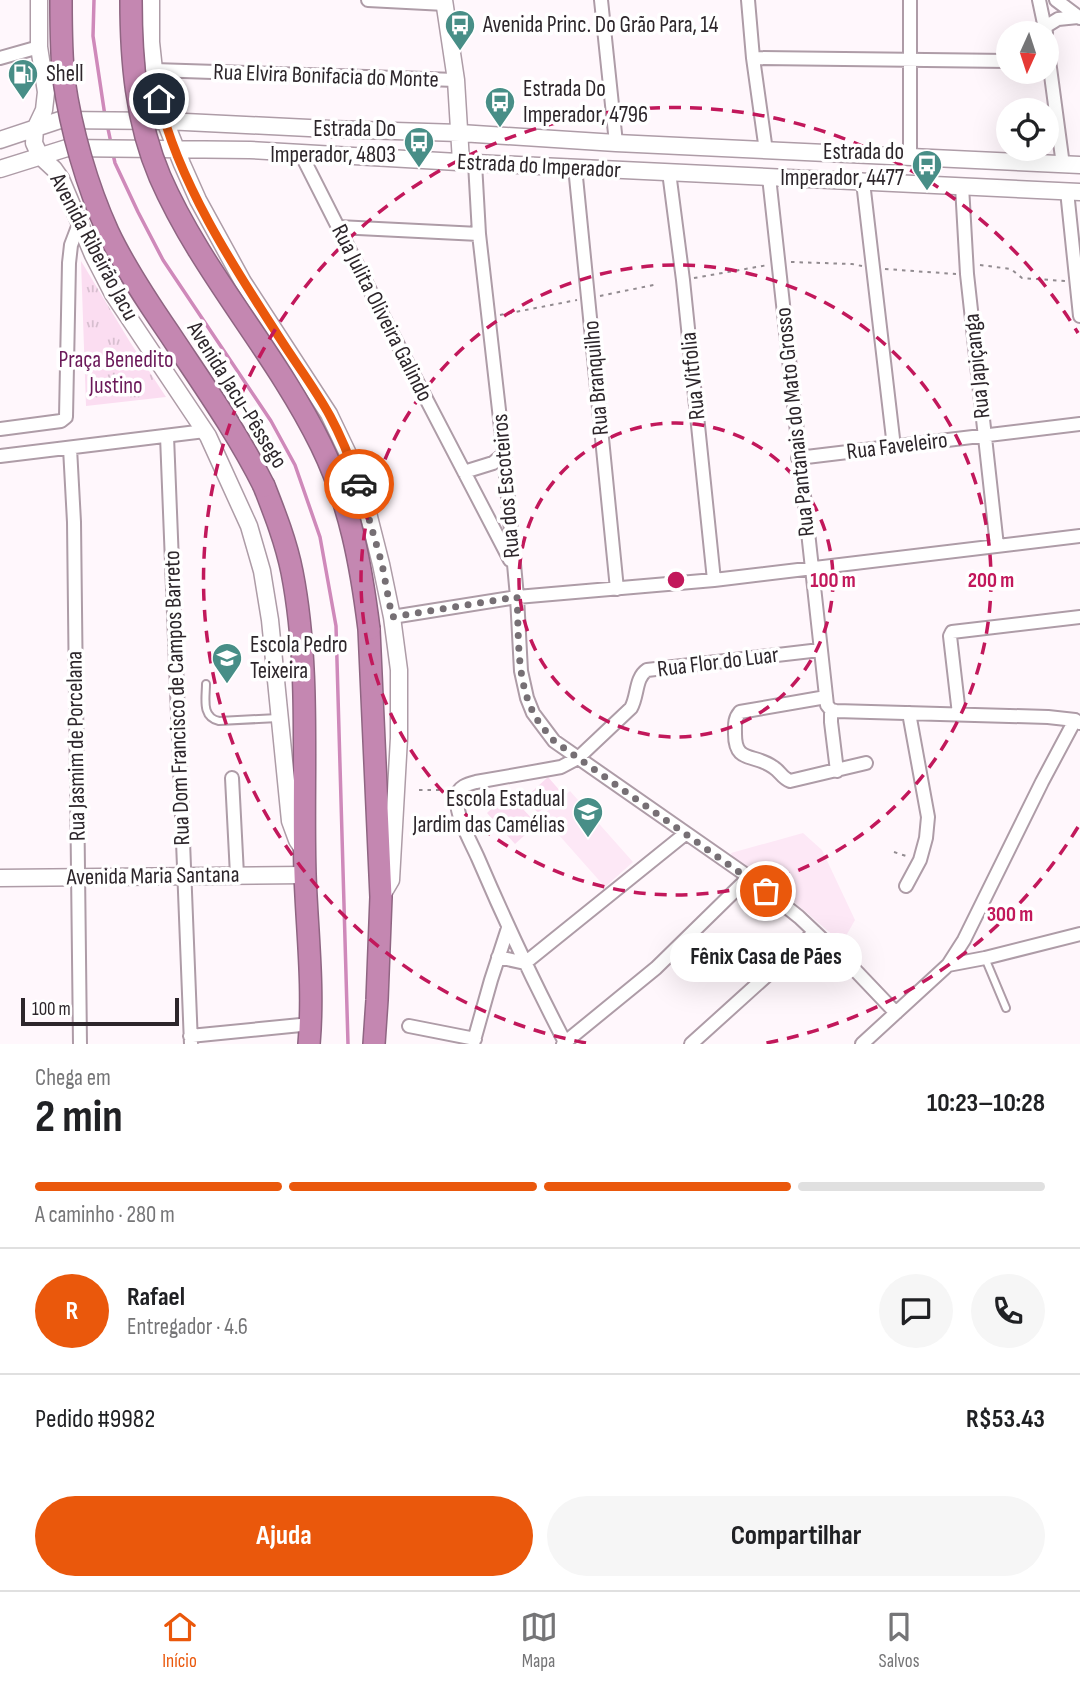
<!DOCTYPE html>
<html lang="pt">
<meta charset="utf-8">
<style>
:root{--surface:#fff;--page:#f6f6f6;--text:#202124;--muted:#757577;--line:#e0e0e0;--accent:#ea580c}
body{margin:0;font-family:"Sofia Sans Condensed",sans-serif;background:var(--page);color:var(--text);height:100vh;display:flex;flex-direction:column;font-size:26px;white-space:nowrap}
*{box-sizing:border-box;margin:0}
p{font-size:23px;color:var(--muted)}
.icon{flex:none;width:38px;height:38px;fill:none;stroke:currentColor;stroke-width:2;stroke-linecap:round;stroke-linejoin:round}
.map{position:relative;height:1044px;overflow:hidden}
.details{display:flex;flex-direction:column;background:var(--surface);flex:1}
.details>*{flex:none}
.needle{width:46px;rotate:183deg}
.controls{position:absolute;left:996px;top:21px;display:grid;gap:14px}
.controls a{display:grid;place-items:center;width:63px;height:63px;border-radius:50%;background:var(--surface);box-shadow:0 7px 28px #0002;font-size:35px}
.scale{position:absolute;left:21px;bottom:18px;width:158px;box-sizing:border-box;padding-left:7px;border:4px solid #2d262b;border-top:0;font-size:19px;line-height:24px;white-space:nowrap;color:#2d262b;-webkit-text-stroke:5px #fff;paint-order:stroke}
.pin{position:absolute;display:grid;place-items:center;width:60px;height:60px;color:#fff;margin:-30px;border:4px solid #fff;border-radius:50%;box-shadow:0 2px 7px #0007}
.courier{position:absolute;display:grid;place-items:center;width:70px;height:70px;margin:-35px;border:5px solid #ea580c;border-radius:50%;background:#fff;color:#222;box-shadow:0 2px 9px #0007}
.bubble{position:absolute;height:49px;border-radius:24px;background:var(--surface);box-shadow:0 7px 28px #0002;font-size:23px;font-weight:700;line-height:49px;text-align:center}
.summary em{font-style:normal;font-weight:700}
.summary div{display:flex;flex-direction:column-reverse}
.summary{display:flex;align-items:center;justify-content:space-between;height:119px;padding:0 35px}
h1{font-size:46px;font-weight:700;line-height:52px}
.bar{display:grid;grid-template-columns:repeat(4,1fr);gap:10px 7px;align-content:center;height:84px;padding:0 35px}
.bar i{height:9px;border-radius:5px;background:var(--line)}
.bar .current{background:var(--accent)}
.bar p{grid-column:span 4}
.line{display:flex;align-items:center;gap:18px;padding:0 35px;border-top:2px solid var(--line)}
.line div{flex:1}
.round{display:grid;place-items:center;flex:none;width:74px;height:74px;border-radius:37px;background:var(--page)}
.primary-button{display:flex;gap:14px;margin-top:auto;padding:14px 35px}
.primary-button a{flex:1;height:80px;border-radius:42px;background:var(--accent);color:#fff;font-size:28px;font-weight:700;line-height:80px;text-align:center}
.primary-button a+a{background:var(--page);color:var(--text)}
.tabs{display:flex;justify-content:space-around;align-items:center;height:98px;border-top:2px solid var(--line);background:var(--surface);font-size:19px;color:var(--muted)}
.tabs a{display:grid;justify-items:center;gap:4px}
.tabs .current{color:var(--accent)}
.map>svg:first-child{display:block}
.built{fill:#fde8f6}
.park{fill:url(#park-tufts)}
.pitch{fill:#fbddf1}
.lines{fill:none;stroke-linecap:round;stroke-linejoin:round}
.stream{stroke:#cf89ba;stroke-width:3.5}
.lane-casing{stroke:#ae9ca7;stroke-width:10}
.street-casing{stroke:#ae9ca7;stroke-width:16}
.secondary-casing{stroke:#ae9ca7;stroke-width:19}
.highway-casing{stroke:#8f6582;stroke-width:24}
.path{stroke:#928b90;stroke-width:2;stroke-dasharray:3.5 5;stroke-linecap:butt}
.lane{stroke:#fff;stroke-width:6}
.street{stroke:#fff;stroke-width:12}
.secondary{stroke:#fff;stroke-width:16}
.highway{stroke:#c487b1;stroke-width:21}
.highway-bridge-casing{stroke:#8f6582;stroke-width:24;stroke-linecap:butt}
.highway-bridge{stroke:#c487b1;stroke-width:21}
.done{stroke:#766f74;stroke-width:7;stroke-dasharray:0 12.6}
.route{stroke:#ea580c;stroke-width:9}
.ring{fill:none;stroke:#c2185b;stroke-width:3.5;stroke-dasharray:12 9}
.labels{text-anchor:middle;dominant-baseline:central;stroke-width:7;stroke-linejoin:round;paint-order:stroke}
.poi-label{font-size:23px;fill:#2d262b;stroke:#fff;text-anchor:start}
.street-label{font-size:23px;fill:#2d262b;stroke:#fff}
.park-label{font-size:23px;fill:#6b1959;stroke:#fff}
.centre{fill:#c2185b;stroke:#fff;stroke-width:3.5}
.ring-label{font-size:21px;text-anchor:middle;font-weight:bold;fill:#c2185b;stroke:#fff;stroke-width:7;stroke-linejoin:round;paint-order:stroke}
</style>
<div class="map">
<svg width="1080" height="1044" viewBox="0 0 1080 1044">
<defs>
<pattern id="park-tufts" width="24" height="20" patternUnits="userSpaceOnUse" patternTransform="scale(1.75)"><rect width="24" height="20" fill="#fbddf1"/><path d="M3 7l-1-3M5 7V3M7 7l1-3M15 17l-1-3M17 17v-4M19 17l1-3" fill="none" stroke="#d7becf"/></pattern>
</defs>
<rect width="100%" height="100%" fill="#fff7fc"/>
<path class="built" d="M 570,791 L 633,862 L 605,887 L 542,816 Z
M 803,833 L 822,850 L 855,920 L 842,943 L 786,895 L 733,859 L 731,853 Z"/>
<path class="park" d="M 81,261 L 130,342 L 166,397 L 86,406 Z"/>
<path class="pitch" d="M 548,777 L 561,792 L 538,813 L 525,798 Z
M 508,793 L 537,824 L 515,844 L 487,813 Z"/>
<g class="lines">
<path class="stream" d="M 94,0 L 93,36 L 105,116
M 107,124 L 111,143
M 113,154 L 115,163 L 138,212 L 163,260 L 271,421 L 295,465 L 320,537 L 336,626 L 348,1044"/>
<g class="lane-casing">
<path id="lane" d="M 206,684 C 206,698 201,717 219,721 L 278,718
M 985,958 L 1006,1008"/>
</g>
<g class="street-casing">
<path id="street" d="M 368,0 L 445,4
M 601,0 L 616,143
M 748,0 L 753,58 L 766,151
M 1039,0 L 1046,33
M 1056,0 L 1080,18
M 1045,27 L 1058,19 L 1078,17
M 1046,38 L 1063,165
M 0,58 L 39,47
M 753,58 L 1008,61
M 154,70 L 456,80
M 301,154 L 383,316 L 510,560
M 910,157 L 910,0
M 475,163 L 479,234 L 504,454 L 517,597 L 521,671 L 527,698 L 533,713 L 554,741 L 749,877 L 799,917 L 855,970 L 896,1013
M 575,167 L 617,589
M 669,172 L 683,280 L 714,580
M 769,177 C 787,353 806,529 827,705 L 831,710 L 836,711 L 1048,717 L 1075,720 L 1080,723
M 863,182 L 894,447
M 962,186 L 967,274 L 997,546
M 1067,191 L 1080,316
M 338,227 L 479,234
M 0,429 L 61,421 L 66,417 L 69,263 L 71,245 L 79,224
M 167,436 L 191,1044
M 70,448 L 74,522 L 80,1044
M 0,456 L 205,431
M 798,458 L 1080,424
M 464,472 L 493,463 L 504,454
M 392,617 L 517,597 L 714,580 L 1080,536
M 826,697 L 740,712 C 734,719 735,725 735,734 C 735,764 754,753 773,767 C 780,771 782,778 790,781 L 866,763
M 831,710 L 831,722 L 837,771
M 959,714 L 950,636 L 952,632 L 1080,617
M 232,778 L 237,875
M 906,886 L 920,860 L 926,838 L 928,817 L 909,713
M 498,957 L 525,963 L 685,834
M 948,965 L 985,958 L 1080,934
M 409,1026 L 475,1039
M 190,1036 L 311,1024
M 473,1044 L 491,980 L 508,928
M 563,1044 L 656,968 L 749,877
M 566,1044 C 534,983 505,921 478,858 C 471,842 455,815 457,797 C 457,787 468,784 476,782 L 561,767 L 578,758 L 631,708 C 638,696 635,678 647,670 L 820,650
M 691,1044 L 815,932
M 862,1044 L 948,965 L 964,940 L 1042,782 L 1075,720"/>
</g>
<g class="secondary-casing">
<path id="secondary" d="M 39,0 L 39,47 L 46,92 L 44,110 L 35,129 L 34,143 L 40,156 L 54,169 L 61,179 L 93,255 L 113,294 L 208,436 L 249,526 L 262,571 L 270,620 L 290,821 L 297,840 L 303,849
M 151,0 L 151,42 L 154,70 L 163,116 L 182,164 L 198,200 L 243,282 L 329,414 L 351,460 L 366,505 L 381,564 L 392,617 L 399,670 L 399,738 L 391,880 L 381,897
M 444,0 L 456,80 L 461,162
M 0,140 L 60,120 L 165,121 L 329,129 L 460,133 L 616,143 L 1080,165
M 0,169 L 67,148 L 250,150 L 475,163 L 1080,192
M 0,878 L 305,875"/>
</g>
<g class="highway-casing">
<path id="highway" d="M 264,486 C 275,514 286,542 292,572 C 311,669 302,775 305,874 C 307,931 314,987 309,1044
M 369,629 L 381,897 L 377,1000 L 374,1044"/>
</g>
<path class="path" d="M 791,262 L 852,264 L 862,266
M 980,265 L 1011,269 L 1022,278 L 1065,281
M 885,269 L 956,274
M 694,278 L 768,265
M 600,296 L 658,284
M 500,315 L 577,300
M 419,790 L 446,790
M 894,852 L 909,857"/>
<use href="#lane" class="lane"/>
<use href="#street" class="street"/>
<use href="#secondary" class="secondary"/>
<use href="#highway" class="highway"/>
<g class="highway-bridge-casing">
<path id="highway-bridge" d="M 61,0 C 61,26 61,54 64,80 C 71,130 87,186 108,232 C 125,268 147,301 169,333 C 202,383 237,432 264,486
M 131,0 C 131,60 136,121 160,177 C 202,273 275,351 321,445 C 350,504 361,565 369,629"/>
</g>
<use href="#highway-bridge" class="highway-bridge"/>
</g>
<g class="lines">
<path class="done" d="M 359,484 L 382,564 L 392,617 L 517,597 C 519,634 516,676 532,710 C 537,722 546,731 554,741 L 766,891"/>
<path class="route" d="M 159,99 C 178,182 235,269 281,340 C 297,365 316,390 330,416 C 342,438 351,461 359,484"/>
</g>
<g class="ring">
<circle cx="676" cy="580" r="157"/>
<circle cx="676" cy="580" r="315"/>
<path d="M1078 827A472 472 0 0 1 766 1043M586 1043A472 472 0 1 1 1078 333"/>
</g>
<defs>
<g id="bus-pin" transform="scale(1.575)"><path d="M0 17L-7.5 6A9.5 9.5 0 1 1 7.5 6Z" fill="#488e87" stroke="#fff"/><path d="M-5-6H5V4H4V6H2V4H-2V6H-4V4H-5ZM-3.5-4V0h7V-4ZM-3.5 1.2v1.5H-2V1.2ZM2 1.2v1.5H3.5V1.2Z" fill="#fff"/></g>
<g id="fuel-pin" transform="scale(1.575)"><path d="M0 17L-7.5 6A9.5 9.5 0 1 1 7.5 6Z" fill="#488e87" stroke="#fff"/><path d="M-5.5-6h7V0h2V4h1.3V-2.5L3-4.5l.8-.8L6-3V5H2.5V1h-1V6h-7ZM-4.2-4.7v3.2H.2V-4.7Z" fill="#fff"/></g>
<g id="school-pin" transform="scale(1.575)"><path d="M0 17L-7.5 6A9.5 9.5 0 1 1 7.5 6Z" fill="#488e87" stroke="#fff"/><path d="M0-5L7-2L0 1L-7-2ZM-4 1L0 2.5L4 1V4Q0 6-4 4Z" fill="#fff"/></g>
</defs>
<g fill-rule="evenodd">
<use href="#bus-pin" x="460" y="25"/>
<use href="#fuel-pin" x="23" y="74"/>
<use href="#bus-pin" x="500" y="102"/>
<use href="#bus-pin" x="419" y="142"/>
<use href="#bus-pin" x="927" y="165"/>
<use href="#school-pin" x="227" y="658"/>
<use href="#school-pin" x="588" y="812"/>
</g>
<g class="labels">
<g class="poi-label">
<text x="483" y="25">Avenida Princ. Do Grão Para, 14</text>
<text x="46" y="74">Shell</text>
<text x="523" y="89">Estrada Do<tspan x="523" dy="26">Imperador, 4796</tspan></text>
<text x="396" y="129" text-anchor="end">Estrada Do<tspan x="396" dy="26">Imperador, 4803</tspan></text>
<text x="904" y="152" text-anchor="end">Estrada do<tspan x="904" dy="26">Imperador, 4477</tspan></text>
<text x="250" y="645">Escola Pedro<tspan x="250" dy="26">Teixeira</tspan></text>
<text x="565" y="799" text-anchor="end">Escola Estadual<tspan x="565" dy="26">Jardim das Camélias</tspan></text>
</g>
<g class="street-label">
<text transform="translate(326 76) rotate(2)">Rua Elvira Bonifacia do Monte</text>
<text transform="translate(539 166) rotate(3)">Estrada do Imperador</text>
<text transform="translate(94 247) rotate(62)">Avenida Ribeirão Jacu</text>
<text transform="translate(382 313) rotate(63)">Rua Julita Oliveira Galindo</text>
<text transform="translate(977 366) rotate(-96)">Rua Japiçanga</text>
<text transform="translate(693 376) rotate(-96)">Rua Vitfolia</text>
<text transform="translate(596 378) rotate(-95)">Rua Branquilho</text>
<text transform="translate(237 395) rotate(58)">Avenida Jacu-Pêssego</text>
<text transform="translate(795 422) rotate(-96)">Rua Pantanais do Mato Grosso</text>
<text transform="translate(897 446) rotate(-7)">Rua Faveleiro</text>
<text transform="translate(506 486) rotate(-95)">Rua dos Escoteiros</text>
<text transform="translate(718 662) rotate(-7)">Rua Flor do Luar</text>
<text transform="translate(177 698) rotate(-92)">Rua Dom Francisco de Campos Barreto</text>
<text transform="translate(76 746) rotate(-91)">Rua Jasmim de Porcelana</text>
<text transform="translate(153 876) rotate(-1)">Avenida Maria Santana</text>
</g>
<g class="park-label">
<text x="116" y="360">Praça Benedito<tspan x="116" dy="26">Justino</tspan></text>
</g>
</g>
<circle cx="676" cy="580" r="10" class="centre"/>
<g class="ring-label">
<text x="833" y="587">100 m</text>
<text x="991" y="587">200 m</text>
<text x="1010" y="921">300 m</text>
</g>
</svg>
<div class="controls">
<a><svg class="needle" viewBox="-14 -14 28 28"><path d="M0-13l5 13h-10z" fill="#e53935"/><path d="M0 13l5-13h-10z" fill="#757577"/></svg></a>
<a><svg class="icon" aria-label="locate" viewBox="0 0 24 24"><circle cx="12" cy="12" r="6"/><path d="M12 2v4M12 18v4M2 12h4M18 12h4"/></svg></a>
</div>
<div class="scale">100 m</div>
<div class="pin" style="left:766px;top:891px;background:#ea580c"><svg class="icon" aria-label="bag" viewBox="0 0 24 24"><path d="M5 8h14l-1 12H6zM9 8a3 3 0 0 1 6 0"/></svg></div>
<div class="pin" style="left:159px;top:99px;background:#1f2937"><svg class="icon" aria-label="home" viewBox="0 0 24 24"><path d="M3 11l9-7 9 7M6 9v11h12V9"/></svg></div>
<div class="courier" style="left:359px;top:484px"><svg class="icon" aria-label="car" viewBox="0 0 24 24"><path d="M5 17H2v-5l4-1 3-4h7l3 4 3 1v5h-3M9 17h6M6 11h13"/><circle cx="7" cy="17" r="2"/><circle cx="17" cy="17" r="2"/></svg></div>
<div class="bubble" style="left:670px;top:933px;width:192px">Fênix Casa de Pães</div>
</div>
<section class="details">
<div class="summary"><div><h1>2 min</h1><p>Chega em</p></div><em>10:23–10:28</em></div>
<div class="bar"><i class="current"></i><i class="current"></i><i class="current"></i><i></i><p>A caminho · 280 m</p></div>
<div class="line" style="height:126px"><b class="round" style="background:var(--accent);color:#fff">R</b><div><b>Rafael</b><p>Entregador · 4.6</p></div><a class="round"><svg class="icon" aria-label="chat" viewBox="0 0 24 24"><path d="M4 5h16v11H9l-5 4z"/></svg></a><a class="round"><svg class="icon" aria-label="phone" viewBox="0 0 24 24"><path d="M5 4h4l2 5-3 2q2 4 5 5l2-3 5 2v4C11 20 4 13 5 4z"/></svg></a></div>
<div class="line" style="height:91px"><div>Pedido #9982</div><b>R$53.43</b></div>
<div class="primary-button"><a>Ajuda</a><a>Compartilhar</a></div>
</section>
<nav class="tabs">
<a class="current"><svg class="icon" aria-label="home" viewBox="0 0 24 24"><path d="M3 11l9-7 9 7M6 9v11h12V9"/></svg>Início</a>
<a><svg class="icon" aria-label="map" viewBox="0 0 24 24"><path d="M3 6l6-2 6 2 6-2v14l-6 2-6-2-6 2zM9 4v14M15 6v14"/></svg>Mapa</a>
<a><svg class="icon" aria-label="saved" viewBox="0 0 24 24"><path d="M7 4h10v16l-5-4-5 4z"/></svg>Salvos</a>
</nav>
